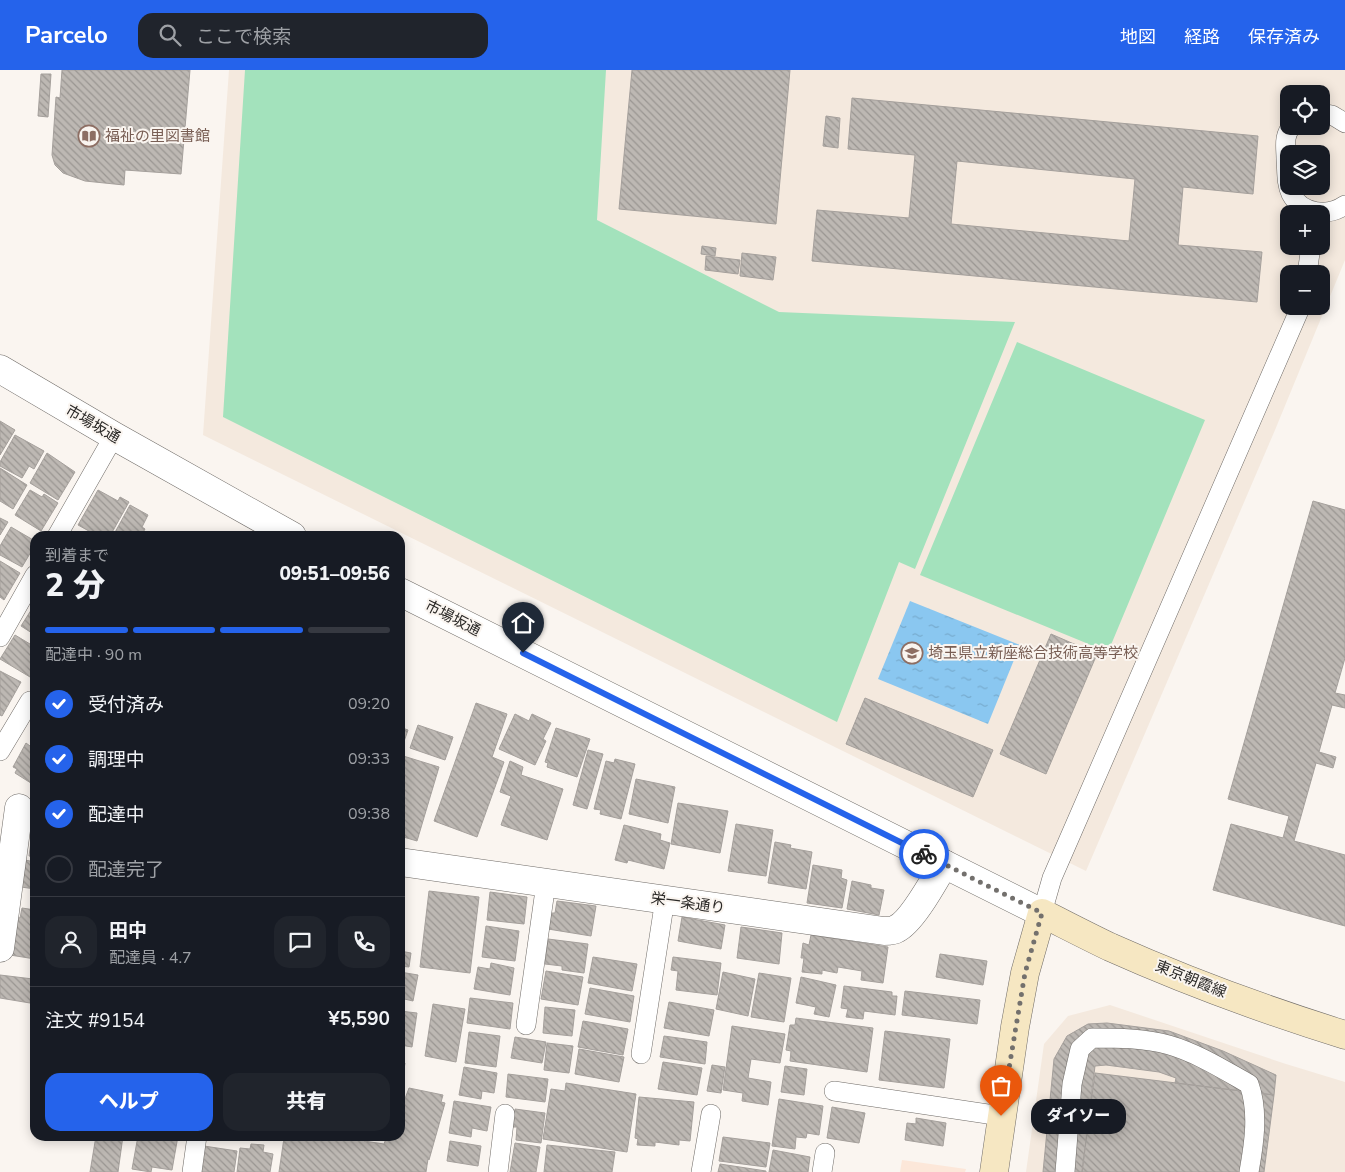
<!DOCTYPE html>
<html lang="ja">
<meta charset="utf-8">
<style>
:root{--surface:#171b24;--page:#20242c;--text:#f1f3f6;--muted:#9ea1a6;--line:#363941;--accent:#2563eb}
body{margin:0;font-family:"Nunito Sans","Noto Sans JP",sans-serif;background:var(--page);color:var(--text);height:100vh;display:flex;flex-direction:column;font-size:19px;white-space:nowrap}
*{box-sizing:border-box;margin:0}
p{font-size:16px;color:var(--muted)}
.icon{flex:none;width:28px;height:28px;fill:none;stroke:currentColor;stroke-width:2;stroke-linecap:round;stroke-linejoin:round}
.map{position:relative;flex:1;overflow:hidden}
.details{position:absolute;left:30px;top:461px;width:375px;height:610px;display:flex;flex-direction:column;background:var(--surface);border-radius:15px;box-shadow:0 2px 12px #0003}
.details>*{flex:none}
.controls{position:absolute;left:1280px;top:15px;display:grid;gap:10px}
.controls a{display:grid;place-items:center;width:50px;height:50px;border-radius:10px;background:var(--surface);box-shadow:0 2px 12px #0003;font-size:25px}
.pin{position:absolute;display:grid;place-items:center;width:42px;height:42px;color:#fff;margin:-51px -21px;border-radius:50% 50% 50% 0;rotate:-45deg;box-shadow:0 0 5px #0007}
.pin .icon{rotate:45deg}
.courier{position:absolute;display:grid;place-items:center;width:50px;height:50px;margin:-25px;border:4px solid #2563eb;border-radius:50%;background:#fff;color:#222;box-shadow:0 1px 6px #0007}
.bubble{position:absolute;height:35px;border-radius:15px;background:var(--surface);box-shadow:0 2px 12px #0003;font-size:16px;font-weight:800;line-height:35px;text-align:center}
.headline em{font-style:normal;font-weight:800}
.headline div{display:flex;flex-direction:column-reverse}
.headline{display:flex;align-items:center;justify-content:space-between;height:85px;padding:0 15px}
h1{font-size:32px;font-weight:800;line-height:38px}
.bar{display:grid;grid-template-columns:repeat(4,1fr);gap:8px 5px;align-content:center;height:60px;padding:0 15px}
.bar i{height:6px;border-radius:4px;background:var(--line)}
.bar .current{background:var(--accent)}
.bar p{grid-column:span 4}
.line{display:flex;align-items:center;gap:12px;padding:0 15px;border-top:1px solid var(--line)}
.line div{flex:1}
.round{display:grid;place-items:center;flex:none;width:52px;height:52px;border-radius:15px;background:var(--page)}
ol{padding:0 15px;list-style:none}
li{display:flex;align-items:center;gap:15px;height:55px}
li p{margin-inline-start:auto}
li .icon{padding:5px;border-radius:50%;background:var(--accent);color:#fff;stroke-width:4}
li:last-child{color:var(--muted)}
li i{width:28px;height:28px;border:2px solid var(--line);border-radius:50%}
.primary-button{display:flex;gap:10px;margin-top:auto;padding:10px 15px}
.primary-button a{flex:1;height:58px;border-radius:15px;background:var(--accent);color:#fff;font-size:20px;font-weight:800;line-height:58px;text-align:center}
.primary-button a+a{background:var(--page);color:var(--text)}
header{display:flex;align-items:center;gap:30px;box-sizing:border-box;height:70px;padding:0 25px;background:var(--accent);color:#fff}
header strong{font-size:24px}
nav{display:flex;gap:28px;margin-inline-start:auto;font-size:18px}
.search{width:350px;height:45px;background:var(--page);display:flex;align-items:center;gap:12px;box-sizing:border-box;padding:0 18px;border-radius:15px;color:var(--muted);font-size:19px}
.map>svg:first-child{display:block}
.built{fill:#f4e9de;fill-rule:evenodd}
.industrial{fill:#fce7d9}
.pitch{fill:#a3e2bc}
.water{fill:url(#water-ripples)}
.building{fill:url(#building-back-hatch);stroke:#a5a09c;fill-rule:evenodd}
.lines{fill:none;stroke-linecap:round;stroke-linejoin:round}
.service-casing{stroke:#6f6b67;stroke-width:20}
.minor-casing{stroke:#6f6b67;stroke-width:29}
.tertiary-casing{stroke:#6f6b67;stroke-width:29}
.secondary-casing{stroke:#6f6b67;stroke-width:29}
.service{stroke:#fff;stroke-width:19}
.minor{stroke:#fff;stroke-width:28}
.tertiary{stroke:#fff;stroke-width:28}
.secondary{stroke:#f6e7c2;stroke-width:28}
.done{stroke:#73706d;stroke-width:5;stroke-dasharray:0 9}
.route{stroke:#2563eb;stroke-width:6}
.labels{text-anchor:middle;dominant-baseline:central;stroke-width:4;stroke-linejoin:round;paint-order:stroke}
.education-label{font-size:15px;fill:#785e54;stroke:#faf5f0;text-anchor:start}
.street-label{font-size:15px;fill:#2b2927;stroke:#faf5f0}
</style>
<header>
<strong>Parcelo</strong>
<div class="search"><svg class="icon" aria-label="search" viewBox="0 0 24 24"><circle cx="10" cy="10" r="6"/><path d="M15 15l6 6"/></svg>ここで検索</div>
<nav><a>地図</a><a>経路</a><a>保存済み</a></nav>
</header>
<div class="map">
<svg width="1345" height="1102" viewBox="0 0 1345 1102">
<defs>
<pattern id="water-ripples" width="26" height="14" patternUnits="userSpaceOnUse" patternTransform="scale(1.25)"><rect width="26" height="14" fill="#8ac7f0"/><path d="M2 4q2-2 4 0t4 0M15 11q2-2 4 0t4 0" fill="none" stroke="#77abce"/></pattern>
<pattern id="building-back-hatch" width="6" height="6" patternUnits="userSpaceOnUse" patternTransform="scale(1.25)"><rect width="6" height="6" fill="#bdb8b3"/><path d="M-1 5l2 2M0 0l6 6M5-1l2 2" fill="none" stroke="#9a9692"/></pattern>
</defs>
<rect width="100%" height="100%" fill="#faf5f0"/>
<path class="built" d="M 229,0 L 1345,0 L 1345,190 L 1275,360 L 1086,801 L 203,365 ZM 1289,24 L 1321,24 L 1321,56 L 1289,56 ZM 1289,84 L 1321,84 L 1321,116 L 1289,116 ZM 1289,144 L 1321,144 L 1321,176 L 1289,176 ZM 1289,204 L 1321,204 L 1321,236 L 1289,236 Z
M 1110,935 L 1286,994 L 1345,1012 L 1345,1102 L 1026,1102 L 1044,974 L 1068,946 Z"/>
<path class="industrial" d="M 902,1090 L 966,1099 L 965,1102 L 900,1102 Z"/>
<path class="pitch" d="M 245,0 L 606,0 L 597,150 L 779,242 L 1015,252 L 915,499 L 899,492 L 837,652 L 223,347 Z
M 1017,272 L 1205,350 L 1108,582 L 920,505 Z"/>
<path class="water" d="M 910,531 L 1020,575 L 988,654 L 878,609 Z"/>
<path class="building" d="M 62,0 L 190,0 L 181,104 L 125,100 L 124,115 L 85,111 L 63,103 L 55,95 L 52,85 L 56,27 L 60,28 Z
M 632,0 L 790,0 L 776,154 L 619,139 Z
M 41,4 L 51,4 L 48,47 L 38,46 Z
M 852,28 L 1258,66 L 1253,124 L 1183,117 L 1178,175 L 1262,182 L 1257,232 L 812,191 L 817,140 L 909,148 L 915,85 L 848,79 ZM 957,91 L 1135,109 L 1129,171 L 951,154 Z
M 826,46 L 840,48 L 838,78 L 823,76 Z
M 702,176 L 716,178 L 715,186 L 701,184 Z
M 742,183 L 776,187 L 773,210 L 740,206 Z
M 706,186 L 740,190 L 738,204 L 705,200 Z
M 0,351 L 15,360 L 0,385 Z
M 15,365 L 44,381 L 34,399 L 29,396 L 22,408 L 0,396 L 0,392 Z
M 47,383 L 75,402 L 58,430 L 30,413 Z
M 0,398 L 27,415 L 13,439 L 0,431 Z
M 30,420 L 42,427 L 44,424 L 58,433 L 41,461 L 15,445 Z
M 98,420 L 118,431 L 120,427 L 129,432 L 110,466 L 98,466 L 78,455 Z
M 1313,431 L 1345,440 L 1345,588 L 1335,623 L 1345,625 L 1345,638 L 1332,635 L 1319,682 L 1336,687 L 1333,698 L 1316,693 L 1294,771 L 1345,785 L 1345,856 L 1213,820 L 1231,754 L 1283,768 L 1289,746 L 1228,729 Z
M 130,435 L 148,445 L 142,457 L 145,459 L 141,466 L 113,466 Z
M 0,448 L 8,452 L 0,465 Z
M 11,457 L 35,471 L 35,475 L 22,497 L 0,485 L 0,476 Z
M 0,491 L 20,503 L 4,530 L 0,527 Z
M 35,534 L 35,565 L 21,556 Z
M 1051,564 L 1097,584 L 1046,704 L 1000,684 Z
M 15,565 L 35,577 L 35,598 L 30,607 L 0,589 Z
M 0,601 L 21,612 L 2,646 L 0,645 Z
M 865,628 L 993,680 L 973,727 L 846,674 Z
M 476,633 L 507,644 L 492,687 L 504,692 L 477,767 L 434,751 Z
M 515,644 L 529,651 L 532,644 L 551,653 L 543,669 L 546,671 L 535,695 L 499,679 Z
M 418,655 L 453,667 L 445,690 L 410,678 Z
M 400,657 L 408,660 L 400,683 Z
M 556,658 L 590,669 L 577,707 L 547,697 L 548,693 L 545,692 Z
M 35,667 L 35,713 L 34,715 L 15,703 L 17,699 L 13,697 L 26,673 L 30,676 Z
M 588,680 L 603,684 L 587,739 L 573,735 Z
M 400,685 L 439,697 L 417,771 L 400,766 Z
M 615,689 L 635,694 L 621,749 L 600,744 L 601,740 L 594,739 L 606,691 L 614,693 Z
M 510,691 L 523,697 L 521,705 L 563,719 L 547,770 L 501,755 L 511,726 L 500,722 Z
M 636,709 L 675,717 L 668,753 L 629,744 Z
M 678,733 L 728,741 L 720,783 L 671,774 Z
M 736,754 L 773,760 L 766,806 L 728,801 Z
M 624,755 L 661,764 L 660,770 L 670,773 L 664,799 L 628,790 L 627,793 L 615,790 Z
M 33,758 L 35,759 L 35,787 L 29,786 Z
M 775,772 L 791,775 L 790,778 L 812,782 L 806,819 L 768,813 Z
M 25,790 L 35,792 L 35,819 L 21,817 Z
M 813,795 L 842,800 L 841,808 L 847,810 L 842,838 L 807,833 Z
M 852,811 L 871,815 L 871,818 L 884,820 L 879,845 L 847,839 Z
M 429,821 L 479,827 L 470,903 L 420,897 Z
M 490,822 L 527,827 L 524,854 L 487,850 Z
M 557,831 L 596,836 L 591,866 L 548,859 L 551,843 L 555,843 Z
M 22,838 L 35,840 L 35,889 L 10,885 L 16,847 L 20,848 Z
M 682,847 L 725,855 L 721,879 L 678,871 Z
M 486,856 L 519,861 L 515,891 L 482,887 Z
M 741,857 L 782,863 L 779,894 L 737,888 Z
M 811,865 L 888,877 L 883,913 L 861,910 L 862,901 L 838,897 L 837,903 L 822,900 L 822,904 L 802,902 L 804,888 L 801,888 L 803,873 L 809,875 Z
M 548,869 L 588,874 L 584,903 L 562,900 L 562,896 L 545,894 Z
M 400,881 L 411,883 L 409,897 L 400,896 Z
M 940,884 L 987,891 L 983,915 L 936,907 Z
M 593,887 L 637,894 L 632,921 L 588,913 Z
M 673,887 L 721,893 L 717,925 L 676,920 L 678,901 L 671,900 Z
M 491,893 L 514,898 L 510,925 L 474,919 L 478,897 L 490,899 Z
M 546,901 L 583,907 L 578,935 L 541,929 Z
M 400,902 L 418,905 L 413,931 L 400,928 Z
M 723,902 L 755,909 L 748,946 L 716,939 Z
M 759,903 L 791,908 L 784,952 L 751,947 Z
M 0,905 L 33,909 L 30,933 L 0,928 Z
M 801,907 L 836,915 L 829,947 L 814,944 L 816,937 L 796,933 Z
M 844,916 L 892,922 L 892,926 L 897,926 L 895,945 L 864,941 L 863,949 L 846,947 L 848,939 L 841,938 Z
M 590,918 L 634,926 L 630,952 L 585,944 Z
M 905,921 L 980,930 L 977,954 L 902,945 Z
M 470,928 L 513,933 L 510,959 L 467,953 Z
M 669,932 L 714,940 L 709,966 L 664,958 Z
M 433,934 L 465,939 L 456,992 L 425,986 Z
M 545,937 L 575,940 L 572,966 L 543,963 Z
M 400,941 L 417,943 L 412,977 L 400,975 Z
M 796,948 L 873,958 L 867,1002 L 790,991 L 791,981 L 786,980 L 790,955 L 795,955 Z
M 583,951 L 628,959 L 623,985 L 578,977 Z
M 1107,953 L 1169,961 L 1223,981 L 1276,1005 L 1274,1025 L 1175,1013 L 1176,1008 L 1159,1002 L 1106,995 L 1095,996 L 1082,1102 L 1043,1102 L 1054,989 L 1067,966 L 1088,954 Z
M 732,956 L 785,964 L 780,993 L 751,989 L 748,1008 L 771,1012 L 768,1035 L 742,1031 L 743,1023 L 723,1020 Z
M 885,961 L 950,969 L 944,1018 L 879,1010 Z
M 469,962 L 500,966 L 496,997 L 465,993 Z
M 664,966 L 707,972 L 705,994 L 660,987 Z
M 515,967 L 546,972 L 542,993 L 511,988 Z
M 547,973 L 573,976 L 569,1003 L 544,1000 Z
M 579,979 L 624,987 L 619,1012 L 575,1004 Z
M 400,992 L 405,993 L 401,1018 L 400,1018 Z
M 663,992 L 702,998 L 697,1025 L 658,1019 Z
M 712,995 L 725,997 L 721,1023 L 707,1021 Z
M 785,996 L 807,999 L 804,1025 L 781,1022 Z
M 464,997 L 497,1003 L 494,1023 L 482,1021 L 481,1029 L 459,1025 Z
M 1095,1003 L 1274,1025 L 1264,1102 L 1082,1102 Z
M 508,1004 L 548,1009 L 545,1032 L 506,1027 Z
M 566,1013 L 636,1024 L 627,1082 L 543,1069 L 551,1019 L 565,1021 Z
M 409,1018 L 443,1025 L 441,1032 L 445,1033 L 429,1090 L 428,1089 L 426,1102 L 279,1102 L 284,1068 L 293,1069 L 293,1066 L 365,1066 L 364,1071 L 384,1074 L 387,1066 L 400,1066 L 400,1042 Z
M 639,1027 L 694,1032 L 690,1071 L 679,1070 L 679,1075 L 655,1072 L 655,1076 L 637,1075 L 638,1069 L 635,1068 Z
M 779,1029 L 823,1036 L 819,1065 L 807,1063 L 806,1068 L 796,1067 L 795,1079 L 772,1076 Z
M 454,1031 L 491,1037 L 487,1061 L 472,1058 L 471,1067 L 449,1063 Z
M 832,1037 L 865,1043 L 859,1073 L 827,1068 Z
M 515,1039 L 545,1043 L 541,1073 L 516,1070 L 517,1057 L 513,1057 Z
M 916,1048 L 946,1053 L 943,1076 L 905,1070 L 907,1053 L 916,1054 Z
M 96,1066 L 123,1066 L 118,1102 L 90,1102 Z
M 138,1066 L 178,1066 L 172,1100 L 152,1097 L 151,1102 L 132,1099 Z
M 723,1067 L 770,1073 L 766,1097 L 719,1091 Z
M 450,1071 L 481,1076 L 478,1096 L 447,1091 Z
M 515,1073 L 540,1077 L 536,1102 L 510,1102 Z
M 251,1074 L 264,1075 L 263,1082 L 273,1084 L 270,1102 L 237,1102 L 240,1078 L 250,1079 Z
M 547,1075 L 615,1082 L 612,1102 L 544,1102 Z
M 204,1076 L 237,1081 L 234,1102 L 201,1102 Z
M 773,1080 L 810,1087 L 808,1102 L 769,1102 Z
M 720,1094 L 766,1101 L 766,1102 L 718,1102 Z"/>
<g class="lines">
<g class="service-casing">
<path id="service" d="M 1321,43 L 1332,45 L 1345,53
M 1292,56 C 1283,66 1286,77 1286,89 C 1287,101 1286,114 1291,124 C 1302,144 1328,147 1345,135
M 1307,204 L 1311,176
M 57,466 L 114,366
M 0,567 L 35,505
M 0,681 L 30,631
M 1042,843 L 1052,808 L 1301,236
M 526,955 L 546,813
M 641,984 L 665,829
M 834,1021 L 1001,1046
M 192,1102 L 197,1066
M 498,1102 L 505,1044
M 701,1102 L 711,1044
M 822,1102 L 825,1083
M 1065,1102 L 1072,1014 L 1080,979 L 1092,968 C 1117,968 1145,968 1169,975 C 1197,983 1224,1000 1249,1014 C 1259,1042 1254,1074 1249,1102"/>
</g>
<g class="minor-casing">
<path id="minor" d="M 400,792 L 884,861 C 888,861 893,861 896,859 C 912,852 935,809 944,794
M 0,878 L 19,738"/>
</g>
<g class="tertiary-casing">
<path id="tertiary" d="M 0,299 L 114,366 L 292,466
M 400,522 L 1042,843"/>
</g>
<g class="secondary-casing">
<path id="secondary" d="M 994,1102 L 1015,957 L 1025,903 L 1042,843 C 1064,854 1087,866 1110,877 C 1186,911 1265,940 1345,965"/>
</g>
<use href="#service" class="service"/>
<use href="#minor" class="minor"/>
<use href="#tertiary" class="tertiary"/>
<use href="#secondary" class="secondary"/>
</g>
<g class="lines">
<path class="done" d="M 924,784 L 1042,843 L 1025,903 L 1001,1046"/>
<path class="route" d="M 523,583 L 924,784"/>
</g>
<defs>
<g id="library-ring" transform="scale(1.125)"><circle r="9.5" fill="#faf5f0" stroke="#8d6e63" stroke-width="1.5"/><path d="M-6-4Q-3-5.5-.7-3.5V5Q-3 3-6 4ZM6-4Q3-5.5 .7-3.5V5Q3 3 6 4Z" fill="#8d6e63"/></g>
<g id="school-ring" transform="scale(1.125)"><circle r="9.5" fill="#faf5f0" stroke="#8d6e63" stroke-width="1.5"/><path d="M0-5L7-2L0 1L-7-2ZM-4 1L0 2.5L4 1V4Q0 6-4 4Z" fill="#8d6e63"/></g>
</defs>
<g fill-rule="evenodd">
<use href="#library-ring" x="89" y="66"/>
<use href="#school-ring" x="912" y="583"/>
</g>
<g class="labels">
<g class="education-label">
<text x="105" y="66">福祉の里図書館</text>
<text x="928" y="583">埼玉県立新座総合技術高等学校</text>
</g>
<g class="street-label">
<text transform="translate(93 354) rotate(30)">市場坂通</text>
<text transform="translate(453 548) rotate(27)">市場坂通</text>
<text transform="translate(688 833) rotate(8)">栄一条通り</text>
<text transform="translate(1191 909) rotate(22)">東京朝霞線</text>
</g>
</g>
</svg>
<div class="controls">
<a><svg class="icon" aria-label="locate" viewBox="0 0 24 24"><circle cx="12" cy="12" r="6"/><path d="M12 2v4M12 18v4M2 12h4M18 12h4"/></svg></a>
<a><svg class="icon" aria-label="layers" viewBox="0 0 24 24"><path d="M12 4l9 5-9 5-9-5zM3 14l9 5 9-5"/></svg></a>
<a>+</a>
<a>−</a>
</div>
<div class="pin" style="left:1001px;top:1046px;background:#ea580c"><svg class="icon" aria-label="bag" viewBox="0 0 24 24"><path d="M5 8h14l-1 12H6zM9 8a3 3 0 0 1 6 0"/></svg></div>
<div class="pin" style="left:523px;top:583px;background:#1f2937"><svg class="icon" aria-label="home" viewBox="0 0 24 24"><path d="M3 11l9-7 9 7M6 9v11h12V9"/></svg></div>
<div class="courier" style="left:924px;top:784px"><svg class="icon" aria-label="bike" viewBox="0 0 24 24"><circle cx="6" cy="16" r="4"/><circle cx="18" cy="16" r="4"/><path d="M6 16l4-8h5l3 8M10 8l3 8H6M13 5h3"/></svg></div>
<div class="bubble" style="left:1031px;top:1029px;width:95px">ダイソー</div>
<section class="details">
<div class="headline"><div><h1>2 分</h1><p>到着まで</p></div><em>09:51–09:56</em></div>
<div class="bar"><i class="current"></i><i class="current"></i><i class="current"></i><i></i><p>配達中 · 90 m</p></div>
<ol>
<li><svg class="icon" aria-label="check" viewBox="0 0 24 24"><path d="M5 12l5 5 9-10"/></svg>受付済み<p>09:20</p></li>
<li><svg class="icon" aria-label="check" viewBox="0 0 24 24"><path d="M5 12l5 5 9-10"/></svg>調理中<p>09:33</p></li>
<li><svg class="icon" aria-label="check" viewBox="0 0 24 24"><path d="M5 12l5 5 9-10"/></svg>配達中<p>09:38</p></li>
<li><i></i>配達完了</li>
</ol>
<div class="line" style="height:90px"><a class="round"><svg class="icon" aria-label="person" viewBox="0 0 24 24"><circle cx="12" cy="8" r="4"/><path d="M4 21q1-7 8-7t8 7"/></svg></a><div><b>田中</b><p>配達員 · 4.7</p></div><a class="round"><svg class="icon" aria-label="chat" viewBox="0 0 24 24"><path d="M4 5h16v11H9l-5 4z"/></svg></a><a class="round"><svg class="icon" aria-label="phone" viewBox="0 0 24 24"><path d="M5 4h4l2 5-3 2q2 4 5 5l2-3 5 2v4C11 20 4 13 5 4z"/></svg></a></div>
<div class="line" style="height:65px"><div>注文 #9154</div><b>¥5,590</b></div>
<div class="primary-button"><a>ヘルプ</a><a>共有</a></div>
</section>
</div>
